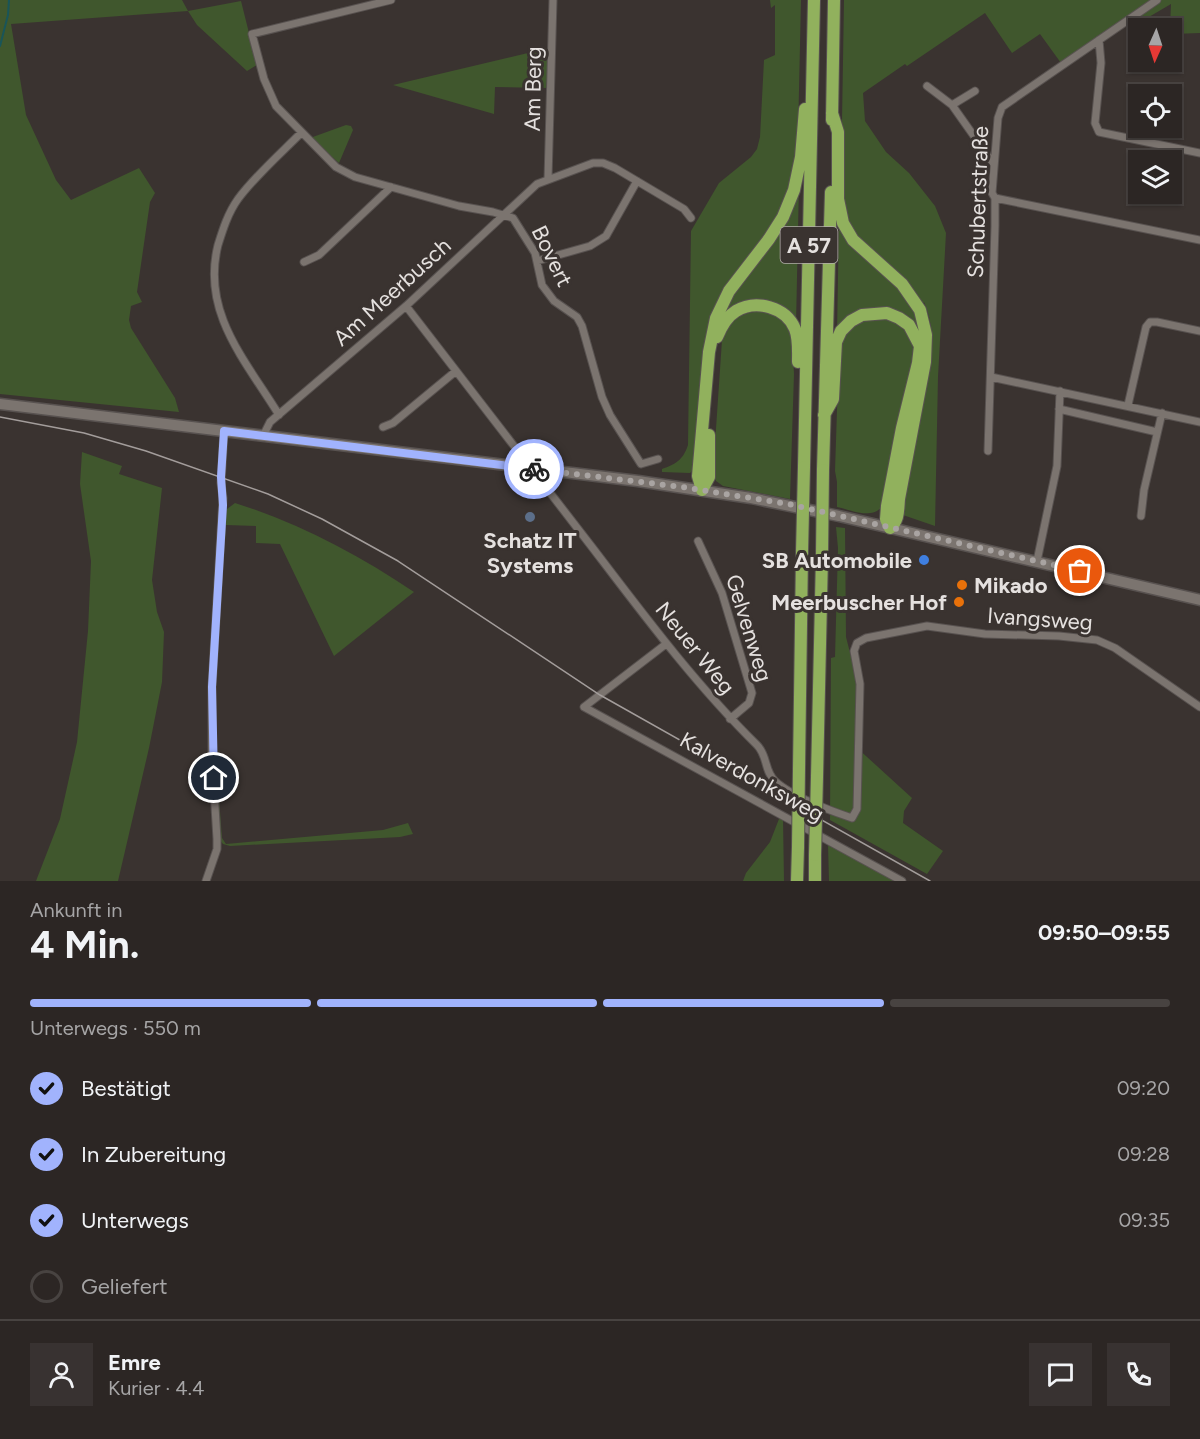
<!DOCTYPE html>
<html lang="de">
<meta charset="utf-8">
<style>
:root{--surface:#2c2624;--page:#383231;--text:#f1f3f6;--muted:#a6a5a6;--line:#484341;--accent:#a1b3fd}
body{margin:0;font-family:Figtree,sans-serif;background:var(--page);color:var(--text);height:100vh;display:flex;flex-direction:column;font-size:22px;white-space:nowrap}
*{box-sizing:border-box;margin:0}
p{font-size:20px;color:var(--muted)}
.icon{flex:none;width:33px;height:33px;fill:none;stroke:currentColor;stroke-width:2;stroke-linecap:round;stroke-linejoin:round}
.map{position:relative;height:881px;overflow:hidden}
.sheet{display:flex;flex-direction:column;background:var(--surface);flex:1}
.sheet>*{flex:none}
.needle{width:39px;rotate:183deg}
.fabs{position:absolute;left:1128px;top:18px;display:grid;gap:12px}
.fabs a{display:grid;place-items:center;width:54px;height:54px;border-radius:0px;background:var(--surface);box-shadow:0 2px 4px #0004,0 0 0 2px var(--line);font-size:30px}
.pin{position:absolute;display:grid;place-items:center;width:51px;height:51px;color:#fff;margin:-26px;border:3px solid #fff;border-radius:50%;box-shadow:0 2px 6px #0007}
.courier{position:absolute;display:grid;place-items:center;width:60px;height:60px;margin:-30px;border:4px solid #a1b3fd;border-radius:50%;background:#fff;color:#222;box-shadow:0 2px 8px #0007}
.headline em{font-style:normal;font-weight:700}
.headline div{display:flex;flex-direction:column-reverse}
.headline{display:flex;align-items:center;justify-content:space-between;height:102px;padding:0 30px}
h1{font-size:39px;font-weight:700;line-height:45px}
.bar{display:grid;grid-template-columns:repeat(4,1fr);gap:9px 6px;align-content:center;height:72px;padding:0 30px}
.bar i{height:8px;border-radius:4px;background:var(--line)}
.bar .current{background:var(--accent)}
.bar p{grid-column:span 4}
.line{display:flex;align-items:center;gap:15px;padding:0 30px;border-top:2px solid var(--line)}
.line div{flex:1}
.round{display:grid;place-items:center;flex:none;width:63px;height:63px;border-radius:0px;background:var(--page)}
ol{padding:0 30px;list-style:none}
li{display:flex;align-items:center;gap:18px;height:66px}
li p{margin-inline-start:auto}
li .icon{padding:6px;border-radius:50%;background:var(--accent);color:#111;stroke-width:4}
li:last-child{color:var(--muted)}
li i{width:33px;height:33px;border:3px solid var(--line);border-radius:50%}
.map>svg:first-child{display:block}
.green{fill:#40572d}
.lines{fill:none;stroke-linecap:round;stroke-linejoin:round}
.stream{stroke:#195559;stroke-width:2}
.street-casing{stroke:#585250;stroke-width:9}
.secondary-casing{stroke:#585250;stroke-width:13}
.highway-casing{stroke:#585250;stroke-width:14}
.street{stroke:#7b746f;stroke-width:7}
.secondary{stroke:#7b746f;stroke-width:10}
.highway{stroke:#91b15d;stroke-width:12}
.tram{stroke:#a39d9b;stroke-width:1.5}
.highway-bridge-casing{stroke:#585250;stroke-width:14;stroke-linecap:butt}
.highway-bridge{stroke:#91b15d;stroke-width:12}
.done{stroke:#a9a4a2;stroke-width:6;stroke-dasharray:0 10.8}
.route{stroke:#a1b3fd;stroke-width:8}
.service-dot{fill:#5c6f8a;stroke:#3a3330;stroke-width:2}
.shop-dot{fill:#3f7fe0;stroke:#3a3330;stroke-width:2}
.food-dot{fill:#e8710a;stroke:#3a3330;stroke-width:2}
.labels{text-anchor:middle;dominant-baseline:central;stroke-width:6;stroke-linejoin:round;paint-order:stroke}
.shield{fill:#3a3330;stroke:#b2adaa;stroke-width:1.5}
.shield-label{font-size:21px;font-weight:bold;fill:#e5e1df}
.street-label{font-size:22px;fill:#e5e1df;stroke:#3a3330}
.poi-label{font-size:22px;font-weight:bold;fill:#e5e1df;stroke:#3a3330;text-anchor:end}
</style>
<div class="map">
<svg width="1200" height="881" viewBox="0 0 1200 881">
<rect width="100%" height="100%" fill="#3a3330"/>
<path class="green" d="M 0,0 L 182,0 L 188,11 L 241,1 L 257,65 L 247,71 L 197,25 L 188,11 L 11,24 L 26,115 L 56,180 L 71,200 L 139,168 L 155,193 L 150,202 L 137,292 L 142,302 L 131,306 L 129,320 L 131,328 L 175,398 L 179,412 L 0,394 Z
M 770,0 L 801,0 L 798,135 L 796,156 L 788,191 L 779,214 L 770,229 L 728,285 L 692,471 L 690,473 L 662,472 L 662,469 C 676,464 683,460 688,445 L 691,231 L 719,183 L 751,157 L 757,149 L 760,137 L 764,60 L 775,55 L 775,5 L 771,8 Z
M 844,0 L 1153,0 L 1061,63 L 1040,34 L 1012,53 L 985,13 L 907,66 L 905,64 L 863,93 L 865,121 L 886,152 L 909,173 L 935,206 L 946,233 L 938,377 L 935,526 L 903,515 L 908,477 L 931,357 C 933,337 932,321 924,302 L 923,304 C 907,270 862,255 849,222 C 844,209 842,195 841,181 Z
M 1160,0 L 1200,0 L 1200,33 L 1172,34 L 1172,28 L 1170,28 L 1171,4 L 1142,21 L 1142,12 Z
M 549,48 L 548,88 L 495,87 L 494,114 L 393,85 Z
M 346,125 L 351,126 L 353,130 L 339,163 L 310,138 Z
M 799,184 L 796,325 L 775,305 L 718,320 Z
M 839,219 L 912,300 L 923,334 L 887,310 L 837,334 Z
M 763,311 L 779,317 L 785,323 L 792,338 L 794,374 L 790,499 L 723,486 L 716,481 L 713,473 L 722,340 C 731,318 739,313 763,311 Z
M 886,319 C 908,327 914,338 914,361 L 881,508 C 869,519 851,510 837,507 L 837,482 L 835,471 L 838,380 L 842,344 L 846,334 L 853,326 L 864,320 Z
M 82,452 L 122,466 L 119,474 L 162,488 L 152,580 L 157,612 L 164,632 L 162,682 L 149,748 L 118,881 L 36,881 L 60,819 L 77,742 L 88,631 L 91,561 L 80,484 Z
M 235,503 C 299,523 359,555 414,592 L 334,656 L 280,544 L 256,543 L 256,526 L 226,525 L 225,541 L 222,541 L 227,509 Z
M 836,527 L 845,528 L 846,637 L 858,684 L 855,746 L 912,798 L 904,811 L 903,823 L 943,851 L 927,874 L 830,820 L 831,658 L 835,657 L 838,548 Z
M 216,758 L 222,838 L 226,844 L 383,830 L 408,823 L 413,834 L 400,837 L 230,846 L 223,844 L 219,839 Z
M 779,819 L 783,819 L 784,881 L 743,881 L 746,873 L 770,842 Z
M 828,844 L 894,881 L 829,881 Z"/>
<g class="lines">
<path class="stream" d="M 0,46 L 8,15 L 9,0"/>
<g class="street-casing">
<path id="street" d="M 391,0 L 252,34 L 264,79 L 276,106 L 336,167 L 355,177 L 459,206 L 493,212 L 513,218 L 535,253 L 542,285 L 554,301 L 577,317 L 582,326 L 602,397 L 610,415 L 641,464 L 658,459
M 1099,40 L 1101,63 L 1095,123 L 1099,132 L 1200,153
M 927,86 L 952,105 L 993,163
M 952,105 L 975,91
M 548,179 L 553,0
M 995,198 L 1200,240
M 537,261 L 590,246 L 606,236 L 637,181
M 304,262 L 319,255 L 391,187
M 406,306 C 469,388 532,469 595,551 C 646,618 697,686 757,745 C 768,756 764,771 775,781 C 791,796 831,811 852,818 L 857,809 L 860,684 L 854,651 L 857,643 L 866,638 L 927,626 L 985,634 L 1059,636 L 1097,640 L 1115,648 L 1200,707
M 991,377 L 1200,422
M 1128,405 L 1146,327 L 1150,322 L 1157,322 L 1200,331
M 1059,409 L 1157,432
M 279,415 C 246,361 201,313 218,245 C 223,229 228,213 238,199 C 256,175 280,154 301,133
M 383,427 L 393,423 L 456,371
M 263,436 L 270,422 L 406,306 L 537,184 L 593,163 L 603,163 L 615,168 L 684,209 L 691,218
M 988,451 L 995,226 L 995,198 L 992,193 L 998,118 L 1002,107 L 1157,0
M 1141,516 L 1144,490 L 1162,413
M 698,541 L 722,593 L 752,693 L 749,703 L 730,719
M 1037,561 L 1057,466 L 1060,391
M 666,644 L 584,707 L 902,881
M 206,881 L 217,849 L 217,839 L 212,758 L 212,687 L 223,498 L 221,483 L 224,431"/>
</g>
<g class="secondary-casing">
<path id="secondary" d="M 0,404 L 638,481 L 751,498 L 839,516 L 1200,600"/>
</g>
<g class="highway-casing">
<path id="highway" d="M 832,120 L 834,0
M 717,337 C 721,327 726,317 736,311 C 756,299 786,307 795,329 C 799,339 798,352 798,362
M 824,415 L 833,399 L 836,342 L 841,331 L 851,321 L 862,315 L 887,313 L 899,318 L 909,325 L 920,346 L 918,363 L 902,428 L 887,506 L 886,519 L 890,528 C 899,520 898,511 899,499 L 925,362 L 926,335 L 920,310 L 902,284 L 853,240 L 843,223 L 838,199 L 838,132 L 832,113
M 804,467 L 814,0
M 823,470 L 831,192
M 702,490 L 698,476 L 709,352 L 716,318 L 729,291 L 769,239 L 783,217 L 794,190 L 801,157 L 805,109
M 702,490 L 709,477 L 709,435
M 799,769 L 802,553
M 817,777 L 822,556
M 797,881 L 798,847
M 815,881 L 815,855"/>
</g>
<use href="#street" class="street"/>
<use href="#secondary" class="secondary"/>
<use href="#highway" class="highway"/>
<path class="tram" d="M 0,417 L 84,433 L 146,451 L 268,494 L 322,519 L 398,561 L 600,695 L 930,881"/>
<g class="highway-bridge-casing">
<path id="highway-bridge" d="M 802,553 L 804,467
M 822,556 L 823,470
M 798,847 L 799,769
M 815,855 L 817,777"/>
</g>
<use href="#highway-bridge" class="highway-bridge"/>
</g>
<g class="lines">
<path class="done" d="M 534,469 L 682,487 L 788,504 L 1080,571"/>
<path class="route" d="M 214,778 L 212,687 L 223,505 L 221,477 L 224,431 L 534,469"/>
</g>
<circle class="service-dot" cx="530" cy="517" r="6"/>
<circle class="shop-dot" cx="924" cy="560" r="6"/>
<g class="food-dot">
<circle cx="962" cy="585" r="6"/>
<circle cx="959" cy="602" r="6"/>
</g>
<g class="labels">
<rect class="shield" x="780.5" y="227" width="57" height="36" rx="4.5"/>
<g class="shield-label">
<text x="809" y="245">A 57</text>
</g>
<g class="street-label">
<text transform="translate(533 89) rotate(-89)">Am Berg</text>
<text transform="translate(978 202) rotate(-88)">Schubertstraße</text>
<text transform="translate(552 256) rotate(64)">Bovert</text>
<text transform="translate(392 292) rotate(-42)">Am Meerbusch</text>
<text transform="translate(1040 619) rotate(4)">Ivangsweg</text>
<text transform="translate(749 628) rotate(73)">Gelvenweg</text>
<text transform="translate(695 648) rotate(51)">Neuer Weg</text>
<text transform="translate(752 777) rotate(29)">Kalverdonksweg</text>
</g>
<g class="poi-label">
<text x="530" y="540" text-anchor="middle">Schatz IT<tspan x="530" dy="25">Systems</tspan></text>
<text x="912" y="560">SB Automobile</text>
<text x="974" y="585" text-anchor="start">Mikado</text>
<text x="947" y="602">Meerbuscher Hof</text>
</g>
</g>
</svg>
<div class="fabs">
<a><svg class="needle" viewBox="-14 -14 28 28"><path d="M0-13l5 13h-10z" fill="#e53935"/><path d="M0 13l5-13h-10z" fill="#a6a5a6"/></svg></a>
<a><svg class="icon" aria-label="locate" viewBox="0 0 24 24"><circle cx="12" cy="12" r="6"/><path d="M12 2v4M12 18v4M2 12h4M18 12h4"/></svg></a>
<a><svg class="icon" aria-label="layers" viewBox="0 0 24 24"><path d="M12 4l9 5-9 5-9-5zM3 14l9 5 9-5"/></svg></a>
</div>
<div class="pin" style="left:1080px;top:571px;background:#ea580c"><svg class="icon" aria-label="bag" viewBox="0 0 24 24"><path d="M5 8h14l-1 12H6zM9 8a3 3 0 0 1 6 0"/></svg></div>
<div class="pin" style="left:214px;top:778px;background:#1f2937"><svg class="icon" aria-label="home" viewBox="0 0 24 24"><path d="M3 11l9-7 9 7M6 9v11h12V9"/></svg></div>
<div class="courier" style="left:534px;top:469px"><svg class="icon" aria-label="bike" viewBox="0 0 24 24"><circle cx="6" cy="16" r="4"/><circle cx="18" cy="16" r="4"/><path d="M6 16l4-8h5l3 8M10 8l3 8H6M13 5h3"/></svg></div>
</div>
<section class="sheet">
<div class="headline"><div><h1>4 Min.</h1><p>Ankunft in</p></div><em>09:50–09:55</em></div>
<div class="bar"><i class="current"></i><i class="current"></i><i class="current"></i><i></i><p>Unterwegs · 550 m</p></div>
<ol>
<li><svg class="icon" aria-label="check" viewBox="0 0 24 24"><path d="M5 12l5 5 9-10"/></svg>Bestätigt<p>09:20</p></li>
<li><svg class="icon" aria-label="check" viewBox="0 0 24 24"><path d="M5 12l5 5 9-10"/></svg>In Zubereitung<p>09:28</p></li>
<li><svg class="icon" aria-label="check" viewBox="0 0 24 24"><path d="M5 12l5 5 9-10"/></svg>Unterwegs<p>09:35</p></li>
<li><i></i>Geliefert</li>
</ol>
<div class="line" style="height:108px"><a class="round"><svg class="icon" aria-label="person" viewBox="0 0 24 24"><circle cx="12" cy="8" r="4"/><path d="M4 21q1-7 8-7t8 7"/></svg></a><div><b>Emre</b><p>Kurier · 4.4</p></div><a class="round"><svg class="icon" aria-label="chat" viewBox="0 0 24 24"><path d="M4 5h16v11H9l-5 4z"/></svg></a><a class="round"><svg class="icon" aria-label="phone" viewBox="0 0 24 24"><path d="M5 4h4l2 5-3 2q2 4 5 5l2-3 5 2v4C11 20 4 13 5 4z"/></svg></a></div>
</section>
